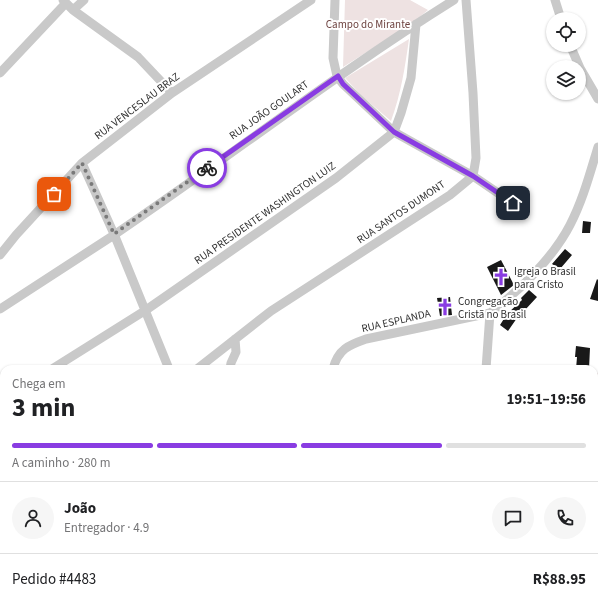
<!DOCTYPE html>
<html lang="pt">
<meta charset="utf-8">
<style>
:root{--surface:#fff;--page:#f6f6f6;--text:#202124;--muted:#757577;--line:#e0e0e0;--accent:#893ce2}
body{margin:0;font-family:"Source Sans 3",sans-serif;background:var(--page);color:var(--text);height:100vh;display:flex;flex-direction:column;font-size:15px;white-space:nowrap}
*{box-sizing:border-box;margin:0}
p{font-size:13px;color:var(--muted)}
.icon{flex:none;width:22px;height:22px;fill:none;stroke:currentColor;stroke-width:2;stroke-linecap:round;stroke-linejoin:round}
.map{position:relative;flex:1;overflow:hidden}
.panel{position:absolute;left:0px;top:365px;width:598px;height:248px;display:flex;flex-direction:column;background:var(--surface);border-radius:12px 12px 0 0;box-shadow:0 1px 3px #0004}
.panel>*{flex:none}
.tools{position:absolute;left:546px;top:12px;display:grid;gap:8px}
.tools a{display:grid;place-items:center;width:40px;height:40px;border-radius:50%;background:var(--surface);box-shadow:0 1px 3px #0004;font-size:20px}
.pin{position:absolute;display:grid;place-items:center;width:34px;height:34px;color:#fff;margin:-17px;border-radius:8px;box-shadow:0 2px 6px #0006}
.courier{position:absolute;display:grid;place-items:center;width:40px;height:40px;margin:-20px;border:3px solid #893ce2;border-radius:50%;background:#fff;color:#222;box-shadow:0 1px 5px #0007}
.headline em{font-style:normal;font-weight:700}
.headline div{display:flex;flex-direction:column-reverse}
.headline{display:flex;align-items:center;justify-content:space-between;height:68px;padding:0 12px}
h1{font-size:26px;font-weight:700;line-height:30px}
.bar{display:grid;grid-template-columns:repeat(4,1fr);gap:6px 4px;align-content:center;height:48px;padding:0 12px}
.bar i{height:5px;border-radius:3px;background:var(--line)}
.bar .current{background:var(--accent)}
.bar p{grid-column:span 4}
.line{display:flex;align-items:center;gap:10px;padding:0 12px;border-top:1px solid var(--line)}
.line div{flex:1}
.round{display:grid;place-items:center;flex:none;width:42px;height:42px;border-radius:21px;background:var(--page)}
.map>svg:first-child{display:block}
.green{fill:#eee2e2}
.building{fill:#191919}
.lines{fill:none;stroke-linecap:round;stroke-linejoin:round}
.path{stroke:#c2c2c2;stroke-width:1.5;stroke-dasharray:2 2;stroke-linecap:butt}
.minor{stroke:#c9c9c9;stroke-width:9}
.done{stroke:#7a7a7a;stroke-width:4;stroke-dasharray:0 7.2}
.route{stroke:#893ce2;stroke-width:5}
.labels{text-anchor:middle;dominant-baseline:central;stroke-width:4;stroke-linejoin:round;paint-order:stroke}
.park-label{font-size:11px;fill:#6e4340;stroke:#fff}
.street-label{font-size:11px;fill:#323232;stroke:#fff}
.poi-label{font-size:11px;fill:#323232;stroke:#fff;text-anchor:start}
</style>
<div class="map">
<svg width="598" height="613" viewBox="0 0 598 613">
<rect width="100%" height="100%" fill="#fff"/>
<path class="green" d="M 345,0 L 410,0 L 428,10 L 410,25 L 343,67 Z
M 409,39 C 405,67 401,94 391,121 L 363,97 L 345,78 Z
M 594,372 L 598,373 L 598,411 L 594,410 Z"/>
<path class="building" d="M 583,221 L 591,222 L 590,233 L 582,233 Z
M 565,249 L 572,255 L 560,269 L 552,264 Z
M 501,260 L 514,285 L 501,295 L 487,267 Z
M 597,279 L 598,280 L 598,301 L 590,299 Z
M 529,290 L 537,297 L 525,310 L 527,312 L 519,320 L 517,318 L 508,331 L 500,325 L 507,314 L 522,300 L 521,298 Z
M 450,297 L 452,315 L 440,316 L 437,298 Z
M 576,346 L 590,348 L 589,369 L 576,369 L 577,357 L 575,357 Z"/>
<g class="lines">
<path class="path" d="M 594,391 L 595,388 L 598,387
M 594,393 L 598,394"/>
<path class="minor" d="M 63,0 L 73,10 L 138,57 L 172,93
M 335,0 L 333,58 L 337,76 L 343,84 L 394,132 L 473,176 L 520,208
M 555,0 L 561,19
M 73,10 L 84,0
M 570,45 L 580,68 L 598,99
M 0,73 L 66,3
M 82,163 L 114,234 L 169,369
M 0,255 L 16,235 L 82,163 L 172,93 L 311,0
M 0,309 C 38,284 76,260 114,235 C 228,158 337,73 454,0
M 52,369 L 146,310 L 336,178 L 394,132 L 401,113 L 411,78 L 416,24
M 197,369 L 271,311 L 450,195 L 473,176 L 476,158 L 473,93 L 466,0
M 230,369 L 231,363 L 236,352 L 235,339
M 333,369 C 338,349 349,345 366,339 L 490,313 C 519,291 553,258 570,225 C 583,200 590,173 598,147
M 486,369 L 490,313
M 0,385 L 4,395
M 594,468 L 598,466
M 0,504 L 4,502
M 0,591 L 4,600
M 8,609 L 9,613
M 93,609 L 94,613
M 546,609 L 547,613
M 0,613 L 1,613
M 105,613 L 112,609
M 321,613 L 329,609"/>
</g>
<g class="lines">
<path class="done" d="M 54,194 L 82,163 L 114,234 L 207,168"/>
<path class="route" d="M 207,168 L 338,76 L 343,84 L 394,132 L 473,176 L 513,203"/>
</g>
<defs>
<g id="church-bare" transform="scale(1.38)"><path d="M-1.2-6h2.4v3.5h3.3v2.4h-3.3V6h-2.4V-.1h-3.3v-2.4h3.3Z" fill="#893ce2" stroke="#fff" stroke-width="2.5" paint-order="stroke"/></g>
</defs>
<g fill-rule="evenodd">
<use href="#church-bare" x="501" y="277"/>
<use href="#church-bare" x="445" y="307"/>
</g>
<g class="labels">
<g class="park-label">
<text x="368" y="24">Campo do Mirante</text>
</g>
<g class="street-label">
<text transform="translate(137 106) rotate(-37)">RUA VENCESLAU BRAZ</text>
<text transform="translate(269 110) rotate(-35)">RUA JOÃO GOULART</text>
<text transform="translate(401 212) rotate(-34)">RUA SANTOS DUMONT</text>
<text transform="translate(265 213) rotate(-35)">RUA PRESIDENTE WASHINGTON LUIZ</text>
<text transform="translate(396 321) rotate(-13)">RUA ESPLANDA</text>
</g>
<g class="poi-label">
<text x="514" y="271">Igreja o Brasil<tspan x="514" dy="13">para Cristo</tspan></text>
<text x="458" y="301">Congregação<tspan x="458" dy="13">Cristã no Brasil</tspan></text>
</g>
</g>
</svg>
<div class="tools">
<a><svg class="icon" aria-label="locate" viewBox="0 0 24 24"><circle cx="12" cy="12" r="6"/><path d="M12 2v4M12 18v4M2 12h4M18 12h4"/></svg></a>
<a><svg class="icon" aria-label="layers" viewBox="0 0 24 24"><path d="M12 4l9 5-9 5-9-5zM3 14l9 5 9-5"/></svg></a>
</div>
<div class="pin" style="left:54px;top:194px;background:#ea580c"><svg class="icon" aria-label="bag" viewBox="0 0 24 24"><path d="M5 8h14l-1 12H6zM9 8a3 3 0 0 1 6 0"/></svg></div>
<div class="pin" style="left:513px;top:203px;background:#1f2937"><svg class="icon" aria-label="home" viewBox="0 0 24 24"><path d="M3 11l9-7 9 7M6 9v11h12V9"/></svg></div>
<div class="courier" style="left:207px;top:168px"><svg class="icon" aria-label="bike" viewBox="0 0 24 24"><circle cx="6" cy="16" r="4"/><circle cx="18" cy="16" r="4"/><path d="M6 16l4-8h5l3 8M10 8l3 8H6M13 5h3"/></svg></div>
<section class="panel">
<div class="headline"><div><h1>3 min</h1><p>Chega em</p></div><em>19:51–19:56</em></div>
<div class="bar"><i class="current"></i><i class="current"></i><i class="current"></i><i></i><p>A caminho · 280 m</p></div>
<div class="line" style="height:72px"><a class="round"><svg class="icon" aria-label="person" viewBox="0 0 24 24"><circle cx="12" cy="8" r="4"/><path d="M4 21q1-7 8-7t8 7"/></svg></a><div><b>João</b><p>Entregador · 4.9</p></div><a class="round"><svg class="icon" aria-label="chat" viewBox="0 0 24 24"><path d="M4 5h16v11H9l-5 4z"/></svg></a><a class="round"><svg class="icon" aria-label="phone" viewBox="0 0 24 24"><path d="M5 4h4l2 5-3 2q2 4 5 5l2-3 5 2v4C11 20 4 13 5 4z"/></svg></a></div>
<div class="line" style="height:52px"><div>Pedido #4483</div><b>R$88.95</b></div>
</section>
</div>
